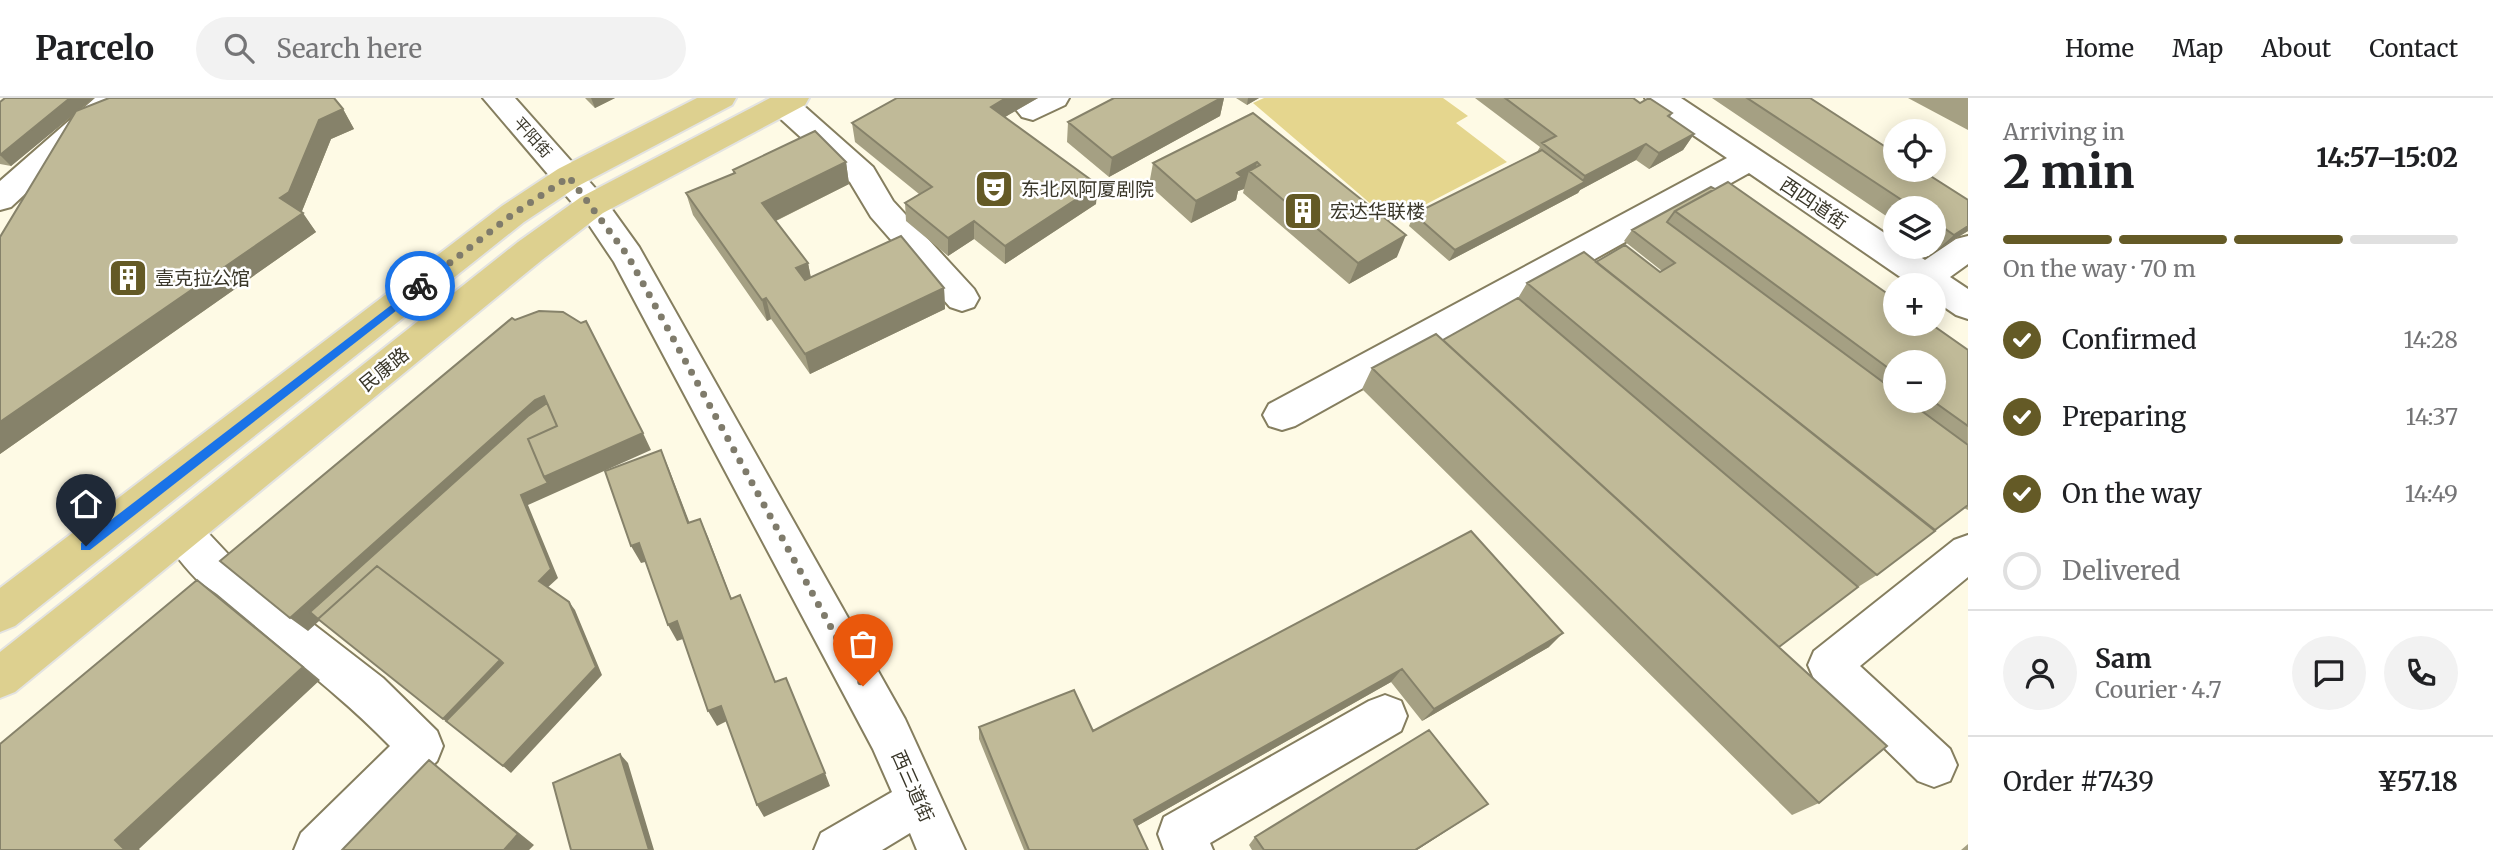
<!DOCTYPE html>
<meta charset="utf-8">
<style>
:root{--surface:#fff;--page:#f2f2f2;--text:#202124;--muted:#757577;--line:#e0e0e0;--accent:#645a26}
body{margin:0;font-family:Merriweather,"Noto Sans SC",serif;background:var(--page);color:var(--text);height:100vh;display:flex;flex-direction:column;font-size:26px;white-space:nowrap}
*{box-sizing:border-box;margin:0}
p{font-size:23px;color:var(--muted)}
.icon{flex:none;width:38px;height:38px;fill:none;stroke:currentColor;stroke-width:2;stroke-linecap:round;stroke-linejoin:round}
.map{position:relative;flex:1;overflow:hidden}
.drawer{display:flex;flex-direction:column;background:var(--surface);width:525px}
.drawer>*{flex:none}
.fabs{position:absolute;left:1883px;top:21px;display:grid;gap:14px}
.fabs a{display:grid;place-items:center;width:63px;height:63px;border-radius:50%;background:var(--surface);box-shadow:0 4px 18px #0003;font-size:35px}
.pin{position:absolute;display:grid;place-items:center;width:60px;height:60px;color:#fff;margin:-72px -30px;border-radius:50% 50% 50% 0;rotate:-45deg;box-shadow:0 0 7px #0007}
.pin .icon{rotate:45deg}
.courier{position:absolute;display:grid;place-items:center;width:70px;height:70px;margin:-35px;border:5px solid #1a73e8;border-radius:50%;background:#fff;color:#222;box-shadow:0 2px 9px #0007}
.head em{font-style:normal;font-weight:800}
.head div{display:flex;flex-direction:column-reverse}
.head{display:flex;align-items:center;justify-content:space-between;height:119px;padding:0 35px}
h1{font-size:46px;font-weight:800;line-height:52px}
.bar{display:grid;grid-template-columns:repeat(4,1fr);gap:10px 7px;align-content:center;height:84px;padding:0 35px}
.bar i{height:9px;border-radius:5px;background:var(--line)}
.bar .current{background:var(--accent)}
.bar p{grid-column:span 4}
.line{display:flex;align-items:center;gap:18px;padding:0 35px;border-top:2px solid var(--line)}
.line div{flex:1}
.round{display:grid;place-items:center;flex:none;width:74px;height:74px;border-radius:37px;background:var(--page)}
ol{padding:0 35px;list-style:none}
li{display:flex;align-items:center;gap:21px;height:77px}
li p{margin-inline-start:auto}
li .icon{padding:7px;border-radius:50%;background:var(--accent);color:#fff;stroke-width:4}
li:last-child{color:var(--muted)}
li i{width:38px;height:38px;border:4px solid var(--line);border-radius:50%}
header{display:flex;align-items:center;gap:42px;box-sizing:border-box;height:98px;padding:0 35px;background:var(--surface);border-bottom:2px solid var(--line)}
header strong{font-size:33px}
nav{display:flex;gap:38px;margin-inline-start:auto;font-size:24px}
.search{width:490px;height:63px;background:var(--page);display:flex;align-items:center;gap:18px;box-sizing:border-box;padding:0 24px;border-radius:38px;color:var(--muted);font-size:26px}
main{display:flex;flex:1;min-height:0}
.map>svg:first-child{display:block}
.green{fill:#e5d68e}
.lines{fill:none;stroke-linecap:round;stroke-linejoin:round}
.minor-casing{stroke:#857e5f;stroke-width:4}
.major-casing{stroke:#e3e3e1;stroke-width:4}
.minor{fill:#fff;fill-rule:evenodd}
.major{fill:#ddd08f;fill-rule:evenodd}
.wall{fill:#a5a083;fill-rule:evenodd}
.shaded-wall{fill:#86826a}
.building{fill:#c0ba98;stroke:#86826a;stroke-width:2}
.route{fill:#1a73e8}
.done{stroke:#7f7b6b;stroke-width:7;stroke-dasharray:0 12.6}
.labels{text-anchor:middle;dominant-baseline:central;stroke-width:5;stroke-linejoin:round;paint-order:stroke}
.far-street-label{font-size:16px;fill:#3a372a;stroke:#fff}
.poi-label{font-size:19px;fill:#3a372a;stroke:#fff;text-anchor:start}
.street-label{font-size:19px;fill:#3a372a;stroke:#fff}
</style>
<header>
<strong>Parcelo</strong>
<div class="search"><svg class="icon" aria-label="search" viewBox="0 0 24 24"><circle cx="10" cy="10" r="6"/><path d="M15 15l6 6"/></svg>Search here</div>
<nav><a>Home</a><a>Map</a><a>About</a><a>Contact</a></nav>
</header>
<main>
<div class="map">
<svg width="1968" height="752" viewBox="0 0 1968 752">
<rect width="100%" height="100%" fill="#fefae5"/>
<path class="green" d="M 1264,0 L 1443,0 L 1468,18 L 1456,25 L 1507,64 L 1392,124 L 1253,5 Z"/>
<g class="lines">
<g class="minor-casing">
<path id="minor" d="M 95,0 L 128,0 L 11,109 L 0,112 L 0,83 Z
M 483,0 L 515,0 L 603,99 L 639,149 L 905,621 L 965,752 L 917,752 L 910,735 L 882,752 L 814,752 L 821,735 L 892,694 L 873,651 L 614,164 L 581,115 Z
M 772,0 L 795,0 L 873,69 L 893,103 L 974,191 L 979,200 L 974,209 L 962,213 L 950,209 L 871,119 L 850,84 L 772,13 L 768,6 Z
M 1026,0 L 1069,0 L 1065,7 L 1033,22 L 1022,19 L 1014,9 L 1018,2 Z
M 1645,0 L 1681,0 L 1895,142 L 1895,149 L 1905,149 L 1925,162 L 1956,141 L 1968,138 L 1968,166 L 1950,179 L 1968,191 L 1968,221 L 1956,217 L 1934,202 L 1934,187 L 1912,187 L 1749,75 L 1295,328 L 1282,332 L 1269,328 L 1263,317 L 1269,306 L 1727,60 L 1649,7 Z
M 182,417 L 196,422 L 242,471 L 383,580 L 437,633 L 443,648 L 437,663 L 351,752 L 294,752 L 301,735 L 390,648 C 354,611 316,580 276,548 C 237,517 184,480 162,434 L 168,422 Z
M 1968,437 L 1968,479 L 1860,568 L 1950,651 L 1957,667 L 1950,683 L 1934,689 L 1918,683 L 1814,581 L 1808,567 L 1814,553 L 1954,442 Z
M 1385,597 L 1401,603 L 1407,618 L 1401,633 L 1210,745 L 1213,752 L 1164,752 L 1158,736 L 1164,719 L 1369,603 Z"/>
</g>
<g class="major-casing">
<path id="major" d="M 697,0 L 736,0 L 732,7 L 580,87 L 524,124 L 15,528 L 0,534 L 0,490 L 502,108 L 558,71 Z
M 770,0 L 809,0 L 805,7 L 603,115 L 542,162 L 15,594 L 0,600 L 0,554 L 518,144 L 581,99 Z"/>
</g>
<use href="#minor" class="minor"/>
<use href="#major" class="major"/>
</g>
<path class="wall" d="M 5,0 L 94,0 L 81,11 L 343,11 L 354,31 L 331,41 L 302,113 L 301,114 L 316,134 L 0,356 L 0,139 L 73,17 L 11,68 L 0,66 L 0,4 Z
M 585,0 L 615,0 L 595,10 Z
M 897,0 L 1038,0 L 1005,19 L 1096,106 L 1005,166 L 974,141 L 948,158 L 906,123 L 905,105 L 919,96 L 855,44 L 852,25 Z
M 1114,0 L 1224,0 L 1220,18 L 1109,79 L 1067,44 L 1068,24 Z
M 1236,0 L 1259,0 L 1247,7 Z
M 1475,0 L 1633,0 L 1640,5 L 1672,15 L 1670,19 L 1694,36 L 1683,52 L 1649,71 L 1636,62 L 1580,92 L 1578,95 L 1449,163 L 1409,128 L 1414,116 L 1537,54 L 1540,49 Z
M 1712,0 L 1810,0 L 1968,102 L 1968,133 L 1937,152 L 1933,149 L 1934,149 L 1934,110 L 1895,110 L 1895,124 Z
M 1908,0 L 1968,0 L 1968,32 Z
M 1253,15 L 1397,159 L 1349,186 L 1243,95 L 1244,91 L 1238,93 L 1236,102 L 1191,125 L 1149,87 L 1153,65 Z
M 846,64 L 849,86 L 776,123 L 808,165 L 811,180 L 944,190 L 945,211 L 810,276 L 771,221 L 767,223 L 693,117 L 686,95 L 734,76 L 733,72 Z
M 1711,89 L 1968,252 L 1968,412 L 1964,410 L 1877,477 L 1858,489 L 1779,549 L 1819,705 L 1792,717 L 1362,291 L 1372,270 L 1443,242 L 1518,200 L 1527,185 L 1596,164 L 1660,174 L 1662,173 L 1624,143 L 1632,132 ZM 1895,264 L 1934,303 L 1895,303 Z
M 1471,433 L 1549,549 L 1422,623 L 1391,584 L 1137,728 L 1148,752 L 1024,752 L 979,641 L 979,629 L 1093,633 Z
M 1488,706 L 1417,752 L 1252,752 L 1249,747 L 1255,739 Z
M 1968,746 L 1968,752 L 1961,752 Z"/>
<path class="shaded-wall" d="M 70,0 L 94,0 L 11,68 L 0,57 Z
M 591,0 L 615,0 L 595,10 Z
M 1006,0 L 1011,0 L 1010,16 L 991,28 L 991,9 Z
M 1011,0 L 1038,0 L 1010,16 Z
M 1221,0 L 1224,0 L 1220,18 L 1109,79 L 1112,60 Z
M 1248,0 L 1259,0 L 1247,7 Z
M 343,11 L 354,31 L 331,41 L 302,113 L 293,119 L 280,100 L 319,22 Z
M 1694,36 L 1683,52 L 1649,71 L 1659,55 Z
M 1646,46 L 1636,62 L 1580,92 L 1578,95 L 1449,163 L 1455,152 L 1580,86 L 1585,78 Z
M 846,64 L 849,86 L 767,127 L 762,105 Z
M 1257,64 L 1254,77 L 1249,73 L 1244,91 L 1238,93 L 1236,102 L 1191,125 L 1196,103 L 1237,75 Z
M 1098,87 L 1096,106 L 1005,166 L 1005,148 Z
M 303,115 L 316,134 L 0,356 L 0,324 Z
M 974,123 L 974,141 L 948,158 L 948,140 Z
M 1968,128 L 1968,133 L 1937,152 L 1954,137 Z
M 1406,137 L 1397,159 L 1349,186 L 1358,165 Z
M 808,165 L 812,186 L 801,191 L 796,170 Z
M 944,190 L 945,211 L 810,276 L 805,256 Z
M 766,200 L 771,221 L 767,223 L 762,202 Z
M 544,298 L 643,335 L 651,352 L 528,407 L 558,480 L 546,491 L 539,483 L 521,397 L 544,379 L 545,319 L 308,533 L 290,520 L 535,302 Z
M 661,352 L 669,371 L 697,444 L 688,425 Z
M 700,421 L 708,439 L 738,518 L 731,501 Z
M 639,445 L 649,463 L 641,465 L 631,448 Z
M 197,482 L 217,496 L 320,582 L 139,751 L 140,752 L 125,752 L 115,742 Z
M 569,504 L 575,512 L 602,577 L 511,675 L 503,668 Z
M 677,523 L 686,540 L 677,543 L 668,527 Z
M 1563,535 L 1549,549 L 1422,623 L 1434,611 Z
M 500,562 L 511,573 L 455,630 L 443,621 Z
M 1402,571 L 1391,584 L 1130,732 L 1134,722 Z
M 721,608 L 729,622 L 717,628 L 708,613 Z
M 620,656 L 628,665 L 654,752 L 649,752 Z
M 429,662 L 446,676 L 534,747 L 529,752 L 504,752 Z
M 825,675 L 830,688 L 764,719 L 757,707 Z
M 1488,706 L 1417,752 L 1415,752 Z"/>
<path class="building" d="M 5,0 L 70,0 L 0,57 L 0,4 Z
M 109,0 L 334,0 L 343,11 L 319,22 L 289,94 L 280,100 L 303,115 L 0,324 L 0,139 L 76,13 Z
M 897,0 L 1006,0 L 991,9 L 1098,87 L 1005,148 L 974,123 L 948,140 L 905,105 L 932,89 L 852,25 Z
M 1114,0 L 1221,0 L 1112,60 L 1068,24 Z
M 1505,0 L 1633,0 L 1640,5 L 1649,0 L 1672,15 L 1668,18 L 1694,36 L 1659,55 L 1646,46 L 1585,78 L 1542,45 L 1556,38 Z
M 1747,0 L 1810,0 L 1895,55 L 1895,72 L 1921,72 L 1968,102 L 1968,128 L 1954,137 L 1934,123 L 1934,110 L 1914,110 Z
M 1253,15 L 1406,137 L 1358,165 L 1249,73 L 1260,67 L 1257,64 L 1237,75 L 1242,79 L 1196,103 L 1153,65 Z
M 815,33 L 846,64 L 762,105 L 808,165 L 796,170 L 805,182 L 901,138 L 944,190 L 805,256 L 766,200 L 762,202 L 686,95 L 735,75 L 733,72 Z
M 1542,52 L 1585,84 L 1455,152 L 1414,116 Z
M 1728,84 L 1895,201 L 1895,226 L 1931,226 L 1968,252 L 1968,328 L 1933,303 L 1934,264 L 1895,264 L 1895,275 L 1675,113 Z
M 1711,89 L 1715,91 L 1675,113 L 1667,124 L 1895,293 L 1895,303 L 1908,303 L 1968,347 L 1968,407 L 1935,432 L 1596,164 L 1625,147 L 1660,174 L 1675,165 L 1632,132 Z
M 1584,154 L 1935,433 L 1877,477 L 1527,185 Z
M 1518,200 L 1858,489 L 1779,549 L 1443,242 Z
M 539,213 L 563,214 L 581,225 L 586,223 L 643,335 L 544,379 L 528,341 L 557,328 L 544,298 L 535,302 L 290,520 L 220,463 L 512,220 L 515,222 Z
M 1436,236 L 1887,648 L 1819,705 L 1372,270 Z
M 547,305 L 557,328 L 528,341 L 544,379 L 548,385 L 521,397 L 551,471 L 539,483 L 569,504 L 596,569 L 503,668 L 446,623 L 503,565 L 500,562 L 377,468 L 318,521 L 310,514 L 528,318 Z
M 661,352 L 688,425 L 700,421 L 731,501 L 740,497 L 775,584 L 786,580 L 825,675 L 757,707 L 721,608 L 708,613 L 677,523 L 668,527 L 639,445 L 631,448 L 605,373 Z
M 1471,433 L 1563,535 L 1434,611 L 1402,571 L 1134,722 L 1148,752 L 1029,752 L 979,629 L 1074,592 L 1093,633 Z
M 377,468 L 500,562 L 443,621 L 318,521 Z
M 197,482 L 303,569 L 115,742 L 125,752 L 0,752 L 0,646 Z
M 1429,632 L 1488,706 L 1415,752 L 1264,752 L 1255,739 Z
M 620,656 L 649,752 L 571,752 L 553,685 Z
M 429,662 L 518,736 L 504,752 L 342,752 Z"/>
<path class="route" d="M 420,185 L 425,188 L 424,191 L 90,452 L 81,452 L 81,445 Z"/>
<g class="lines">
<path class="done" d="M 420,188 L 513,116 L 569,79 L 628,158 L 863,588"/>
</g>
<defs>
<g id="theatre-square" transform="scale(2.0125)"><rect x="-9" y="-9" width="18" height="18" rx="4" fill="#645a26" stroke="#fff"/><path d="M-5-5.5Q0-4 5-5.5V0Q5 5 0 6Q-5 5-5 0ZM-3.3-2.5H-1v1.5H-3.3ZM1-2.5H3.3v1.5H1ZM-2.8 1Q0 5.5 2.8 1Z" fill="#fff"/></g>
<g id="building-square" transform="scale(2.0125)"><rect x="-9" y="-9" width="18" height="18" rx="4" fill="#645a26" stroke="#fff"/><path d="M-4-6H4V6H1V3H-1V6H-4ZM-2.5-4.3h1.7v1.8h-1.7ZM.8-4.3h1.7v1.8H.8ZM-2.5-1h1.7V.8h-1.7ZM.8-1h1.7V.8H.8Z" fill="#fff"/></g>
</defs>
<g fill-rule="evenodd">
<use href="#theatre-square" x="994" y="91"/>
<use href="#building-square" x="1303" y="113"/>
<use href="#building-square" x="128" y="180"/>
</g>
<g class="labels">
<g class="far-street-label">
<text transform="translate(533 39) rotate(48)">平阳街</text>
</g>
<g class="poi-label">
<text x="1021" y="91">东北风阿厦剧院</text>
<text x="1330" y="113">宏达华联楼</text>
<text x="155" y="180">壹克拉公馆</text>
</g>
<g class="street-label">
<text transform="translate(1814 105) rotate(34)">西四道街</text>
<text transform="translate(384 271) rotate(-39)">民康路</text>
<text transform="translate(913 688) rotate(66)">西三道街</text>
</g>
</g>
</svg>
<div class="fabs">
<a><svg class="icon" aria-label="locate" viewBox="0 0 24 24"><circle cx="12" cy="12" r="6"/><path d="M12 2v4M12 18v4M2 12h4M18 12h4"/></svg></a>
<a><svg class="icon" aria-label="layers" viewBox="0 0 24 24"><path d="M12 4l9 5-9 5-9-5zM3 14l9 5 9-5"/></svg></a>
<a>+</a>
<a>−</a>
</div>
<div class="pin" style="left:863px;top:588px;background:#ea580c"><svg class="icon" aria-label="bag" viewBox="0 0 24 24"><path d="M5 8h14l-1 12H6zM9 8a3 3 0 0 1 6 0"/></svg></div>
<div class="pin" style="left:86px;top:448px;background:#1f2937"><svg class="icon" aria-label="home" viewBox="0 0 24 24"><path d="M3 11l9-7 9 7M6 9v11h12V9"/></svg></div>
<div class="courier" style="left:420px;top:188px"><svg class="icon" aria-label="bike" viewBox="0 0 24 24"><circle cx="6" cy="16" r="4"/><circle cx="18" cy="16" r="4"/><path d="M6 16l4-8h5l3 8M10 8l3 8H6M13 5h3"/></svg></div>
</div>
<section class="drawer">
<div class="head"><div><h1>2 min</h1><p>Arriving in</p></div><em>14:57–15:02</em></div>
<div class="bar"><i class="current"></i><i class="current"></i><i class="current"></i><i></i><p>On the way · 70 m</p></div>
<ol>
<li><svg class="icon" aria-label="check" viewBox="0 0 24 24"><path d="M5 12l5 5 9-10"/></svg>Confirmed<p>14:28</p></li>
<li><svg class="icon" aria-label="check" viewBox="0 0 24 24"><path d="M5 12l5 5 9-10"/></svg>Preparing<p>14:37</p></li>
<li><svg class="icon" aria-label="check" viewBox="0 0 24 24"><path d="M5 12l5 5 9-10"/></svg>On the way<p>14:49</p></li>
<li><i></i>Delivered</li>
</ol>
<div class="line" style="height:126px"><a class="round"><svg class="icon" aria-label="person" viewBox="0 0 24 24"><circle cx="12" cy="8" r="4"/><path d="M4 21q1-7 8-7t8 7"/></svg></a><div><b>Sam</b><p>Courier · 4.7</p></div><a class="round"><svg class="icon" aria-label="chat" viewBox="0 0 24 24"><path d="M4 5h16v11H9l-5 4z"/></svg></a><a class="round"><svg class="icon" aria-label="phone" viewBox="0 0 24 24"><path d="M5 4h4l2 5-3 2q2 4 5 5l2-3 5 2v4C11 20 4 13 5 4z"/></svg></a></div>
<div class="line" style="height:91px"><div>Order #7439</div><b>¥57.18</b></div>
</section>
</main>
